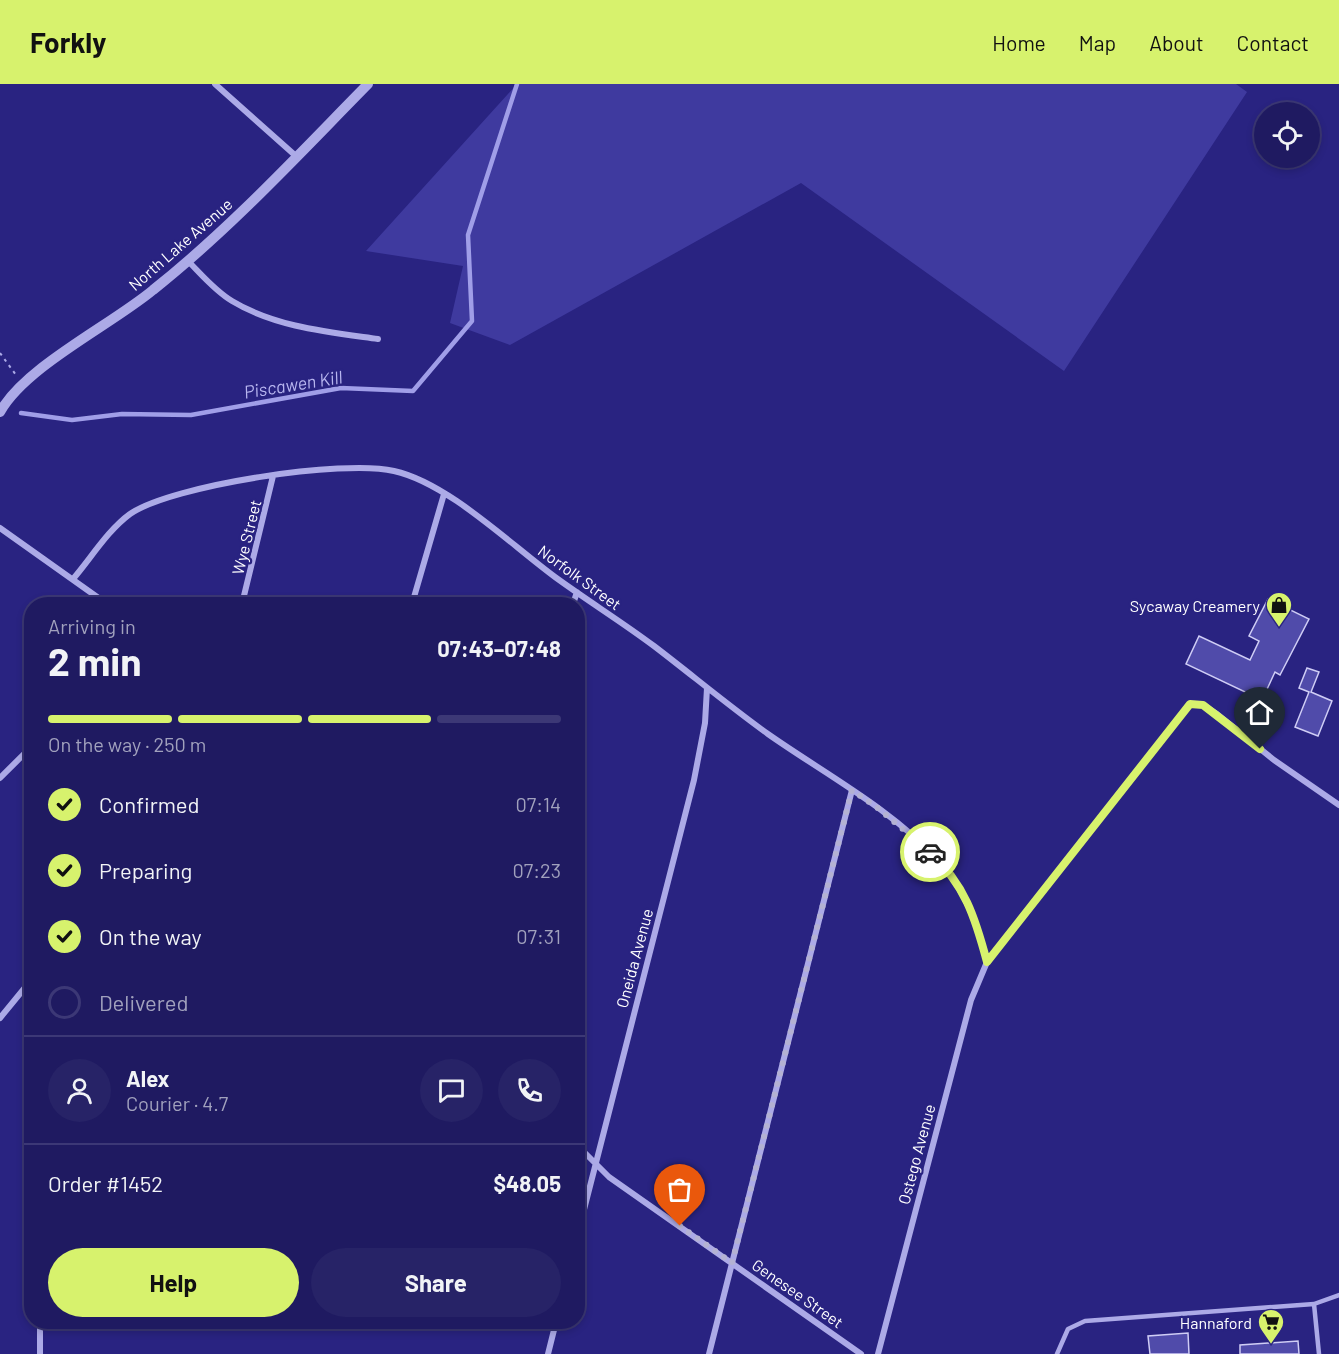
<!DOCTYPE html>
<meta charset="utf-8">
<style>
:root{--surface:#1f1a61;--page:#272367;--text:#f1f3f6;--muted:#a1a1bd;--line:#3c3876;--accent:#d7f26d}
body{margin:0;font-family:Barlow,sans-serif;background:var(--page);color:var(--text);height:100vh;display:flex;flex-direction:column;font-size:22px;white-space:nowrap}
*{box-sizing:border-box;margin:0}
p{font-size:20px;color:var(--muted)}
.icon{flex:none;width:33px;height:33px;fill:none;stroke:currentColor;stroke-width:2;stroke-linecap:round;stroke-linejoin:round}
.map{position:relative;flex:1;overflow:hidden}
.drawer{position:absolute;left:24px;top:513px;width:561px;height:732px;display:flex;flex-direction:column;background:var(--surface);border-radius:24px;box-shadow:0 3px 9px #0003,0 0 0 2px var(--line)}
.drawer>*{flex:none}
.buttons{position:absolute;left:1254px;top:18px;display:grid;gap:12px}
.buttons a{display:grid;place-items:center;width:66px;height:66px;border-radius:50%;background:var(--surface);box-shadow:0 3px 9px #0003,0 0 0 2px var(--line);font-size:30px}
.pin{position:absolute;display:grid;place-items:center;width:51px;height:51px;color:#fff;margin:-62px -26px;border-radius:50% 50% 50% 0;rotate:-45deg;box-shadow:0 0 6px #0007}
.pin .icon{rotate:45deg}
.courier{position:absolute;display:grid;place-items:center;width:60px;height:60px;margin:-30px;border:4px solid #d7f26d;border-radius:50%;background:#fff;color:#222;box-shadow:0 2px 8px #0007}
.headline em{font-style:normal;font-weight:700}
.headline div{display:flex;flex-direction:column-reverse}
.headline{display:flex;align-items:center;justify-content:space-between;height:102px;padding:0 24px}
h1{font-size:39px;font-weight:700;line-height:45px}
.bar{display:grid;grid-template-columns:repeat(4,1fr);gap:9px 6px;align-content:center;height:72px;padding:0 24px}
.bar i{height:8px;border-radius:4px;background:var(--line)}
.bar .selected{background:var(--accent)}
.bar p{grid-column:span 4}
.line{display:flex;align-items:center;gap:15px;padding:0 24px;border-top:2px solid var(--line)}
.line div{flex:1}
.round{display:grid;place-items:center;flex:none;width:63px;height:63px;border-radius:32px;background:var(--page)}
ol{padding:0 24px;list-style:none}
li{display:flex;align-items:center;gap:18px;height:66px}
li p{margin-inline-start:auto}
li .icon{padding:6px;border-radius:50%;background:var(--accent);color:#111;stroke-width:4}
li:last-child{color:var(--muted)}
li i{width:33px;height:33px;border:3px solid var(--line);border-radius:50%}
.action{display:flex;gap:12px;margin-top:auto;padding:12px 24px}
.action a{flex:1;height:69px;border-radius:36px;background:var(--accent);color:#111;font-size:24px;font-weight:700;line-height:69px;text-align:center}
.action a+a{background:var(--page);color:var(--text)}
header{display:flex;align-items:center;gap:36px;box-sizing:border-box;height:84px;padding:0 30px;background:var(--accent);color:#111}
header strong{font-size:28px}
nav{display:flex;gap:33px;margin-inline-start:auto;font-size:21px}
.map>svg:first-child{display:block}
.green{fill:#3f3a9f}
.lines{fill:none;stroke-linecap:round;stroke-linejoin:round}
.stream{stroke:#a09ee8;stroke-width:4.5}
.building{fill:#504baa;stroke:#cfcdf5;stroke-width:1.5}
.path{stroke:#acaae7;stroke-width:2;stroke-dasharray:3 4.5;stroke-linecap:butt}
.service{stroke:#acaae7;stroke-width:4.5}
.minor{stroke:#acaae7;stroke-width:6}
.tertiary{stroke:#acaae7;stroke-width:10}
.done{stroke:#b4b2d3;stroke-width:6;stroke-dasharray:0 10.8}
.route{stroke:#d7f26d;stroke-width:8}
.labels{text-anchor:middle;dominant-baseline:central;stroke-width:4.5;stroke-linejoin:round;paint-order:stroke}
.street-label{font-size:16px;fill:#fff;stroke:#292381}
.poi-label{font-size:16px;fill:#fff;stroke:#292381;text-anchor:end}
.water-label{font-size:18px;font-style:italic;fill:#b7b5ef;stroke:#292381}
</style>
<header>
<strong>Forkly</strong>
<nav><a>Home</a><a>Map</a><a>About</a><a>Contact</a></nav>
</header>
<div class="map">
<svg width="1339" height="1270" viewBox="0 0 1339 1270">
<rect width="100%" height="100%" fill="#292381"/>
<path class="green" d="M 517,0 L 1236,0 L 1247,8 L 1064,287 L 801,99 L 510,261 L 450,239 L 463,182 L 366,167 Z"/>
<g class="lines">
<path class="stream" d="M 21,329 L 72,336 L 122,330 L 191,331 L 341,304 L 413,307 L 472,237 L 468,151 L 517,0"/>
</g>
<path class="building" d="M 1268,515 L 1309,535 L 1280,591 L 1275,588 L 1262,616 L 1186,580 L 1199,552 L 1250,576 L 1259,557 L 1249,552 Z
M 1307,584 L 1319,588 L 1311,608 L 1332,617 L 1318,652 L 1295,643 L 1309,608 L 1299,604 Z
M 1188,1249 L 1189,1270 L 1150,1270 L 1148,1252 Z
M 1298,1257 L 1299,1270 L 1240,1270 L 1240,1261 Z"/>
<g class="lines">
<path class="path" d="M 0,269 L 16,291"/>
<path class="service" d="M 1314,1220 L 1339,1211
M 1057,1270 L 1068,1245 L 1085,1237 L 1314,1220 L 1319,1270"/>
<path class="minor" d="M 215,0 L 297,73
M 188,177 C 201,190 215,207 232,217 C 275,243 328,248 378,255
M 0,444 L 107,520
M 73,495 C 91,474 108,446 130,430 C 172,401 344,375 394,387 C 448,399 510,460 555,493 C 588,517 622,538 654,562 C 692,591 729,622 768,650 C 825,690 890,724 938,776 C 966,807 977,840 987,878
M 242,520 L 273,392
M 412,520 L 444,410
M 573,520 L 577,508
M 0,694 L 32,662
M 0,934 L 32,895
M 578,1062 L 609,1093 L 861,1270
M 578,1149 L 694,696 L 705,639 L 707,604
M 40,1270 L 40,1238
M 548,1270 L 556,1238
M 709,1270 L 852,706
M 878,1270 L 971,916 L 987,878 L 1190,620 L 1203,621 L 1217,630 L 1274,676 L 1339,721"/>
<path class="tertiary" d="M 0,328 C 26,282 111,241 153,206 C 231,144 298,71 368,0"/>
</g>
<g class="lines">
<path class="done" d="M 680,1142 L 732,1179 L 852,706 L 879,725 L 930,768"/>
<path class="route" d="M 930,768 C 965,801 975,833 987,878 L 1190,620 L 1203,621 L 1260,665"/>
</g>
<defs>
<g id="shop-pin" transform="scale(1.35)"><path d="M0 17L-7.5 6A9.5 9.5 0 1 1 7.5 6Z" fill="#d7f26d" stroke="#292381"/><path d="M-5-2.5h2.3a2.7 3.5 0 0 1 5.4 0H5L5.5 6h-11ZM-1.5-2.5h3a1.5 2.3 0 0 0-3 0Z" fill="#111"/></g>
<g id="supermarket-pin" transform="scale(1.35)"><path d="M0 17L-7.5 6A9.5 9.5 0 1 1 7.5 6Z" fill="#d7f26d" stroke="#292381"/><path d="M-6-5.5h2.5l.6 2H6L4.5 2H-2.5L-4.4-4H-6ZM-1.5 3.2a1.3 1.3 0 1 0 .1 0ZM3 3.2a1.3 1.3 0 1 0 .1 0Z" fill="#111"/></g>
</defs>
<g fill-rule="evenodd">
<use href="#shop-pin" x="1279" y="521"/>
<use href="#supermarket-pin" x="1271" y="1238"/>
</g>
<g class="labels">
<g class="street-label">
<text transform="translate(180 160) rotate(-41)">North Lake Avenue</text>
<text transform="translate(246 453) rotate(-76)">Wye Street</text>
<text transform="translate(580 493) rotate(36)">Norfolk Street</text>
<text transform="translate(634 874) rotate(-75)">Oneida Avenue</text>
<text transform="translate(916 1070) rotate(-75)">Ostego Avenue</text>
<text transform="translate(798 1209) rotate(35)">Genesee Street</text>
</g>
<g class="poi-label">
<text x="1260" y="521">Sycaway Creamery</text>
<text x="1252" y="1238">Hannaford</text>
</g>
<g class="water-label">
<text transform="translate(293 300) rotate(-9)">Piscawen Kill</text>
</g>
</g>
</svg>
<div class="buttons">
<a><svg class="icon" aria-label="locate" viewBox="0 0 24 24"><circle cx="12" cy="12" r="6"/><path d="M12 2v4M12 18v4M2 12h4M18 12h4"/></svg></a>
</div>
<div class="pin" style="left:680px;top:1142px;background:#ea580c"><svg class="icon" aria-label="bag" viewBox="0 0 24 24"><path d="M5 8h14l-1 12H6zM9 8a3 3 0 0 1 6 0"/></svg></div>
<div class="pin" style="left:1260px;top:665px;background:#1f2937"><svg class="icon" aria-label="home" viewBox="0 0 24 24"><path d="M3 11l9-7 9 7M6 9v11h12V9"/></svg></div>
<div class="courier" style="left:930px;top:768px"><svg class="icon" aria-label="car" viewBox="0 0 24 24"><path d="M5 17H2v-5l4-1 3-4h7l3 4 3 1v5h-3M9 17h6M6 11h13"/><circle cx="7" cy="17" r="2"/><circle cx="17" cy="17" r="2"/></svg></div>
<section class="drawer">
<div class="headline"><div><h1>2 min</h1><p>Arriving in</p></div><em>07:43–07:48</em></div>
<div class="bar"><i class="selected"></i><i class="selected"></i><i class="selected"></i><i></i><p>On the way · 250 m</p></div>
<ol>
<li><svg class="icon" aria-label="check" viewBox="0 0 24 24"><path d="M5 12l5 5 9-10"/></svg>Confirmed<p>07:14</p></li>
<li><svg class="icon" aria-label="check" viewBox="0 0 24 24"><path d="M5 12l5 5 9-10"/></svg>Preparing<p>07:23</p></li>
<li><svg class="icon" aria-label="check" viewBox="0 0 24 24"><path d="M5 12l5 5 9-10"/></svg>On the way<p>07:31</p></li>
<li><i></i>Delivered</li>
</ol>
<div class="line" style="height:108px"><a class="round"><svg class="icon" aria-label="person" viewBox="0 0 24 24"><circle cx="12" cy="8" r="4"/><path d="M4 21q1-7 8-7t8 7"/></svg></a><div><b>Alex</b><p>Courier · 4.7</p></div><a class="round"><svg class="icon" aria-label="chat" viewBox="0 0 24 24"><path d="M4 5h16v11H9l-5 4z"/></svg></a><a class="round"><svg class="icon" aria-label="phone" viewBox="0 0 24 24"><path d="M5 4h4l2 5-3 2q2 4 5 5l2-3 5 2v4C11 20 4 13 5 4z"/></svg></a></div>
<div class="line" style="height:78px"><div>Order #1452</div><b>$48.05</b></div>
<div class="action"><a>Help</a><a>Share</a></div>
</section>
</div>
